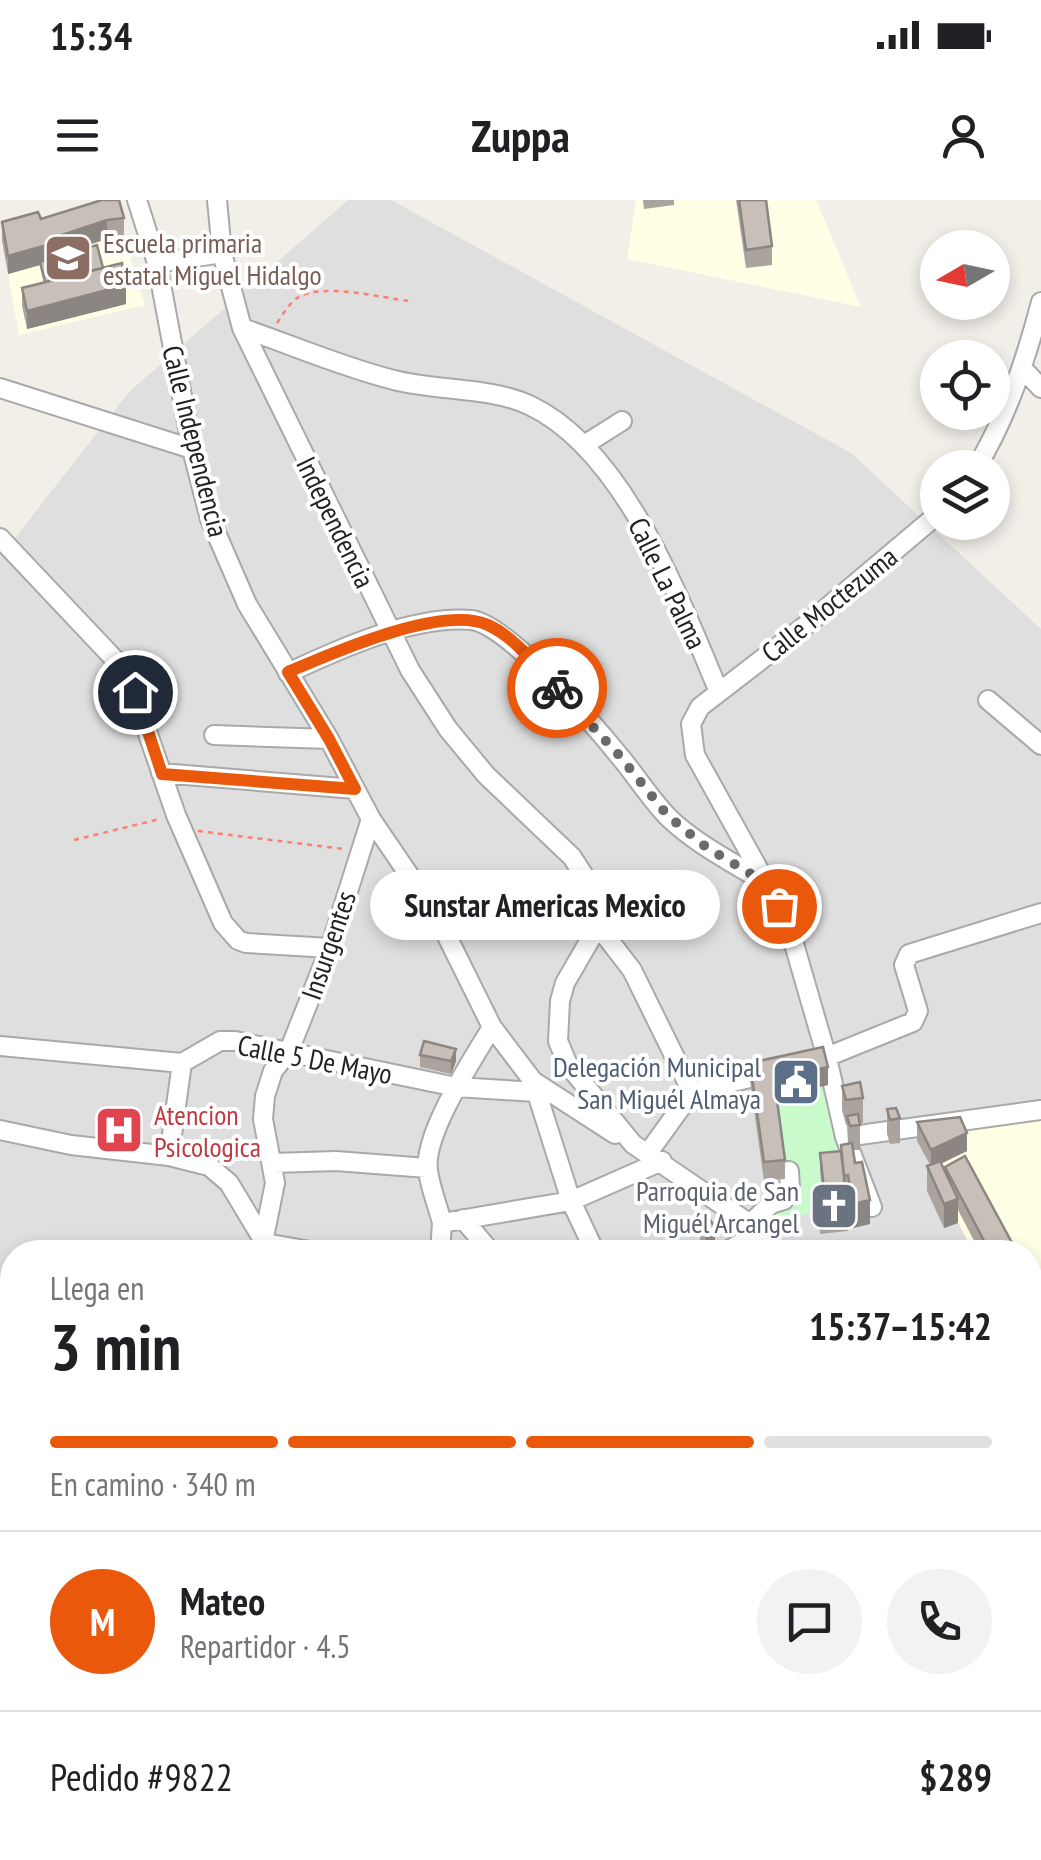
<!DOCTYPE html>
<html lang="es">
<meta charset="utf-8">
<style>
:root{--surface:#fff;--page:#f2f2f2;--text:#202124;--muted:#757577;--line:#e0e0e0;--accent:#ea580c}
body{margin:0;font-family:"PT Sans Narrow",sans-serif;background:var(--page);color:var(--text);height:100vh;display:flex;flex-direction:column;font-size:38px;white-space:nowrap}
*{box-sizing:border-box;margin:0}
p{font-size:32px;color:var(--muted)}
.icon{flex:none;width:55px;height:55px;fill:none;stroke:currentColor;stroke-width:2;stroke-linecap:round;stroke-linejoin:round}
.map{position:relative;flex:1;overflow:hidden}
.panel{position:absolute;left:0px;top:1040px;width:1042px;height:620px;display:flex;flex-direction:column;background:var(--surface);border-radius:40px 40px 0 0;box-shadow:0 5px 15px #0003}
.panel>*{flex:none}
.needle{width:65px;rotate:261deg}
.fabs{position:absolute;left:920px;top:30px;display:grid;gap:20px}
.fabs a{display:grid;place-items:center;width:90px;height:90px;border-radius:50%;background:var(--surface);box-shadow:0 5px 15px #0003;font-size:50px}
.pin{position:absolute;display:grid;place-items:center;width:85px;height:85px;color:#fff;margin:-42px;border:5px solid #fff;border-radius:50%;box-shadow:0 2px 10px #0007}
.courier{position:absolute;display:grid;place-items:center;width:100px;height:100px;margin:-50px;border:8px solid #ea580c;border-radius:50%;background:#fff;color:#222;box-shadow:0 2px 12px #0007}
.bubble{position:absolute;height:70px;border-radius:35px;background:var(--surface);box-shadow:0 5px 15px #0003;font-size:32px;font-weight:800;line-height:70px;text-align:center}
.head em{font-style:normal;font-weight:800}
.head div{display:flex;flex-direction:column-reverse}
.head{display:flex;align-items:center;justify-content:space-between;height:170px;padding:0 50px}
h1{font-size:65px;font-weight:800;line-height:75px}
.bar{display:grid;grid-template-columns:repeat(4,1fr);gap:15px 10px;align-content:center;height:120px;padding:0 50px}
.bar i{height:12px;border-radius:8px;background:var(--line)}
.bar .active{background:var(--accent)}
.bar p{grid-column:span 4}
.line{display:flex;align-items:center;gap:25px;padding:0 50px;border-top:2px solid var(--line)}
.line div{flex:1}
.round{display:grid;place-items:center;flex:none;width:105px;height:105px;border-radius:52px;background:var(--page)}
.status{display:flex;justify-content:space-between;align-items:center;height:70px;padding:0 50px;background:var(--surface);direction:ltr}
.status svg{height:28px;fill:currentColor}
header{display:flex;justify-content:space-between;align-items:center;height:130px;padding:0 50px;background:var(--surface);font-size:45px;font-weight:800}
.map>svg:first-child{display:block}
.residential{fill:#e0dfdf;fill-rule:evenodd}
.education{fill:#ffffe5}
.park{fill:#c8facc}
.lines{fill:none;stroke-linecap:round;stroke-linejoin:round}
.minor-casing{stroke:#a9a9a9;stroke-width:22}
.path{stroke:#fa8072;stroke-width:2.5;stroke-dasharray:5 5;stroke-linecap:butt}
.minor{stroke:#fff;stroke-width:18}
.wall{fill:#aba49e}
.shaded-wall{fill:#8b8681}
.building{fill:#c7bfb8;stroke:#8b8681;stroke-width:2.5}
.done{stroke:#6b6a68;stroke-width:10;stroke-dasharray:0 18}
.route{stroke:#ea580c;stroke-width:12}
.labels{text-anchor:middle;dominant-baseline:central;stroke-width:8;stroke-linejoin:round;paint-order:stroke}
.education-label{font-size:28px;fill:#785e54;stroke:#fff;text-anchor:start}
.street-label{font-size:28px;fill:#222;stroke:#fff}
.service-label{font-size:28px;fill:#4e5e75;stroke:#fff;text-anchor:end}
.health-label{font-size:28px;fill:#be3a42;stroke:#fff;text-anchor:start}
.worship-label{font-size:28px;fill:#5b616d;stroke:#fff;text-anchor:end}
</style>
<div class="status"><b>15:34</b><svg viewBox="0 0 49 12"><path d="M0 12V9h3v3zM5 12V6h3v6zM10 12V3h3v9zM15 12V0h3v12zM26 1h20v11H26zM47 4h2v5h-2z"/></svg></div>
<header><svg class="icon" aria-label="menu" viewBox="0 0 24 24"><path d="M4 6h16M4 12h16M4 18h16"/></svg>Zuppa<svg class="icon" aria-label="person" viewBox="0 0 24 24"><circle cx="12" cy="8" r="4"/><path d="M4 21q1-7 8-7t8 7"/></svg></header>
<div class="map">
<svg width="1041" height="1660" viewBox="0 0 1041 1660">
<rect width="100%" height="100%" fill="#f2efe9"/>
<path class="residential" d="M 348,0 L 391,0 L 851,253 L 1041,429 L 1041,1660 L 0,1660 L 0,357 L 129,192 ZM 12,1052 L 1030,1052 L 1030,1648 L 12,1648 Z"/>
<path class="education" d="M 636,0 L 816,0 L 861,107 L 627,59 Z
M 115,8 L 145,105 L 19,135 L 2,41 Z
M 1041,921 L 1041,1182 L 1030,1164 L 1030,1052 L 973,1052 L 915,936 Z"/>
<path class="park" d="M 828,885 L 844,969 L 820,972 L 824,1012 L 776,1018 L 766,981 L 785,979 L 774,897 Z"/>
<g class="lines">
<g class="minor-casing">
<path id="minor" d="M 137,0 L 157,63 L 192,249 L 210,319 L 247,404 L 329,539 L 371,619 L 437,716 L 492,827 L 533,881 L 615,934
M 217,0 L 222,53 L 242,128 L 410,470 L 448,529 L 486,575 L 572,657 L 588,682 L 598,726 L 565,783 L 560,801 L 558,841 L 568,865 L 633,944 L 750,1024 L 766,1052
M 157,63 L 222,53
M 242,128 C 292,145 342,167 394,180 C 436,191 491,187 529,205 C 624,249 680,400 719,492
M 1022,168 L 1041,188
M 0,188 L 192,249
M 584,245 L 622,221
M 976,268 C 1007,217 1026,159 1041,102
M 0,338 L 120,465 L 129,479 L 176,615 L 223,723 L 238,740 L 246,743 L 330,748
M 288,473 C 339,449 414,415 471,420 C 507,423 596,527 621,558 C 637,577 651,600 669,618 C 696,644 732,662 764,682
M 988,500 L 1041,545
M 214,535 L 329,539
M 161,573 L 355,589
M 598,726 L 632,770 L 692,892
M 0,846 L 182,863 L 220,841 L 235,841 L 456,887 L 536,892
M 819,860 L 913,822 L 918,811 L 904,765 L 909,754 L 1041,713
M 534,884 L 571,1001 L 595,1052
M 0,930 L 71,945 L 169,956 L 209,966 L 229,983 L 265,1043
M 845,937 L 1041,910
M 648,953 L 692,892 L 770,873
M 169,956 L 182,863
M 273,963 L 336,961 L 427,968
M 872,1007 L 845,937 L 827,858 L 792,737 L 779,706 L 695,555 L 691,524 L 700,507 L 810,422 L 938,314
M 463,1019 L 491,1052
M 442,1023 C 438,1006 430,988 428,970 C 423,934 473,859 492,827
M 750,1024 L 771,1004 L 784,1000 L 790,989 L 789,971
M 265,1043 L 316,1052
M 146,1051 L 155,1052
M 261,1052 L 275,983 L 263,919 L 265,896 L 273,871 L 289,851 L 330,748 L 371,619
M 440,1052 L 442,1023 L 571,1001 L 662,961
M 725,1052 L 757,1034
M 0,1177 L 12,1178
M 1030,1360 L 1041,1361
M 1030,1399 L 1041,1409
M 0,1471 L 12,1466
M 1030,1471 L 1041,1484
M 1030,1604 L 1041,1570
M 536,1648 L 564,1660
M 814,1648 L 832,1660
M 177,1660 L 182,1648
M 678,1660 L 684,1648"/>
</g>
<path class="path" d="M 277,123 C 283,114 289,104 297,98 C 322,82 381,98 410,101
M 198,631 L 344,649
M 74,640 L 160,619"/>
<use href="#minor" class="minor"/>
</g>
<path class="wall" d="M 643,0 L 674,0 L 674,5 L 644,9 Z
M 736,0 L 766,0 L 772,46 L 772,65 L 746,68 Z
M 124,18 L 124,36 L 107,39 L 47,58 L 47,60 L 103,68 L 126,104 L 27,129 L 22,106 L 22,88 L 44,82 L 40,65 L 8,74 L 2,41 L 2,22 L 41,19 Z
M 420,855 L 456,861 L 451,874 L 420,867 Z
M 750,863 L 828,885 L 776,896 L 785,960 L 785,979 L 764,981 L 750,881 Z
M 842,886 L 863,898 L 863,923 L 860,923 L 860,950 L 853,950 L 870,1024 L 853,1028 L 848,999 L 846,1000 L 848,1031 L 820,1034 L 819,1008 L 824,1007 L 820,971 L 820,953 L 841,951 L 848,944 L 847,925 L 846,925 L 842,910 Z
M 887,909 L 900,918 L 900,943 L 890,944 L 887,934 Z
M 917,922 L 967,951 L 941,964 L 945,972 L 945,967 L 1017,1052 L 980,1052 L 958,1010 L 958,1023 L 944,1028 L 927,991 L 927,966 L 930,965 L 917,941 Z
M 700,1026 L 715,1051 L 713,1052 L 702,1052 L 700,1050 Z"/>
<path class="shaded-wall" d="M 107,20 L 107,39 L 47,58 L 47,63 L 8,74 L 8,56 L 47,40 Z
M 126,85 L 126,104 L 27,129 L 27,111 Z
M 456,849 L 456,861 L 451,874 L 451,861 Z
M 828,867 L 828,885 L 774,897 L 774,878 Z
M 967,933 L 967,951 L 931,968 L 931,950 Z
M 958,999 L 958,1023 L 944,1028 L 944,1004 Z
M 870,1000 L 870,1024 L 853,1028 L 853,1004 Z
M 715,1027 L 715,1051 L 705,1052 L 705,1033 Z
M 1041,1118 L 1041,1137 L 1030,1143 L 1030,1124 Z"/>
<path class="building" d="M 102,0 L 119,0 L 124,18 L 107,20 L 47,40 L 47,45 L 8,56 L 2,22 L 38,12 L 41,19 Z
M 739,0 L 766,0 L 772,46 L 746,50 Z
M 97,45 L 103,68 L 45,82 L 40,62 Z
M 122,63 L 126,85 L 27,111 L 22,88 Z
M 424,841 L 456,849 L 451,861 L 420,855 Z
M 823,847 L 828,867 L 774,878 L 785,960 L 764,962 L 750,863 Z
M 860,882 L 863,898 L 846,900 L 842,886 Z
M 896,908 L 900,918 L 890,920 L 887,909 Z
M 858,914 L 860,925 L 850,926 L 847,916 Z
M 960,917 L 967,933 L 931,950 L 917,922 Z
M 852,943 L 855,963 L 862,962 L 870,1000 L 853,1004 L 848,975 L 844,976 L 841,945 Z
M 841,951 L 848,1012 L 820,1015 L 819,1008 L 826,1007 L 820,953 Z
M 965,956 L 1017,1052 L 990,1052 L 945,967 Z
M 940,961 L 958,999 L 944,1004 L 927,966 Z
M 710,1020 L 715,1027 L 705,1033 L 700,1026 Z
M 1030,1078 L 1041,1098 L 1041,1118 L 1030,1124 Z"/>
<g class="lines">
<path class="done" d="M 557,488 L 618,554 L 668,616 L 706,647 L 764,682 L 779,706"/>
<path class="route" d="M 135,492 L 162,574 L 355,589 L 329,539 L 288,472 C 332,453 443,404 488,425 C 515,437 537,467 557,488"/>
</g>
<defs>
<g id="school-square" transform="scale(2.5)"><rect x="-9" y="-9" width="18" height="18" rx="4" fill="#8d6e63" stroke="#fff"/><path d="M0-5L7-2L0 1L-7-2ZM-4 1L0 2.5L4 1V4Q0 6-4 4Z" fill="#fff"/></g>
<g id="civic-square" transform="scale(2.5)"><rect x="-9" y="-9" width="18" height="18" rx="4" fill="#5c6f8a" stroke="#fff"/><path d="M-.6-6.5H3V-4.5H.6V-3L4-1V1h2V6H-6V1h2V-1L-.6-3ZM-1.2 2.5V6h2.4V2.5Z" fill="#fff"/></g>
<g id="hospital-square" transform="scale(2.5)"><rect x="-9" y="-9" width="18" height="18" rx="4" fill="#e0444e" stroke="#fff"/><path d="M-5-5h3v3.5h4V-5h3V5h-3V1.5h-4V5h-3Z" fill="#fff"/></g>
<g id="church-square" transform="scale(2.5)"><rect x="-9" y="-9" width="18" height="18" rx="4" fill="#6b7280" stroke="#fff"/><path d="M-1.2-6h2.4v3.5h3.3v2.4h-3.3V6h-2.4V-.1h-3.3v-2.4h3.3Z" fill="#fff"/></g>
</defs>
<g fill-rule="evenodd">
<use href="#school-square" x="68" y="58"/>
<use href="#civic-square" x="796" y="882"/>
<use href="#hospital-square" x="119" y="930"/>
<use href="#church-square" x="834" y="1006"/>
</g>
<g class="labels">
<g class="education-label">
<text x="103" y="42">Escuela primaria<tspan x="103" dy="32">estatal Miguel Hidalgo</tspan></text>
</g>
<g class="street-label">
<text transform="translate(196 241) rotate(76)">Calle Independencia</text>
<text transform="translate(336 322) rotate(64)">Independencia</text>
<text transform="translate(668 383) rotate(64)">Calle La Palma</text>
<text transform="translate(829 404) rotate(-39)">Calle Moctezuma</text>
<text transform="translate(328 745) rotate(-71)">Insurgentes</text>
<text transform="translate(315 859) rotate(11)">Calle 5 De Mayo</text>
</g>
<g class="service-label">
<text x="761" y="866">Delegación Municipal<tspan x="761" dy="32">San Miguél Almaya</tspan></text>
</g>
<g class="health-label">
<text x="154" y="914">Atencion<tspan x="154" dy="32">Psicologica</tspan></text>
</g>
<g class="worship-label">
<text x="799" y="990">Parroquia de San<tspan x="799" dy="32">Miguél Arcangel</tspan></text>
</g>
</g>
</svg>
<div class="fabs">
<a><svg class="needle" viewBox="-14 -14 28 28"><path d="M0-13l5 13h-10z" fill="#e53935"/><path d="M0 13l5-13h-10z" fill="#757577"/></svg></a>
<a><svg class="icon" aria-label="locate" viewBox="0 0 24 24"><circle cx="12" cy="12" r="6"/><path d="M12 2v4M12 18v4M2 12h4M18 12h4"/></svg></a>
<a><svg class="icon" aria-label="layers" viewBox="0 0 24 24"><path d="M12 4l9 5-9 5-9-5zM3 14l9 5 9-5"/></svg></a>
</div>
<div class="pin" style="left:779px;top:706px;background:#ea580c"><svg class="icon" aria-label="bag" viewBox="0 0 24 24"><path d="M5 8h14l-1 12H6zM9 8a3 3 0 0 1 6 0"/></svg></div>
<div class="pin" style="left:135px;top:492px;background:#1f2937"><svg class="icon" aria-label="home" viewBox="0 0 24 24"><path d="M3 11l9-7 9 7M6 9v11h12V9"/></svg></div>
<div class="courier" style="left:557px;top:488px"><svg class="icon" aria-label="bike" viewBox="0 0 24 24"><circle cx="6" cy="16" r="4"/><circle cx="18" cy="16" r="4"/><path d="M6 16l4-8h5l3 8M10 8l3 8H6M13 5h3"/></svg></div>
<div class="bubble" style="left:370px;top:670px;width:350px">Sunstar Americas Mexico</div>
<section class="panel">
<div class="head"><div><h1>3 min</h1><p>Llega en</p></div><em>15:37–15:42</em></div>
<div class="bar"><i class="active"></i><i class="active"></i><i class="active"></i><i></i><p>En camino · 340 m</p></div>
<div class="line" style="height:180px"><b class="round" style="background:var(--accent);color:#fff">M</b><div><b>Mateo</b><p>Repartidor · 4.5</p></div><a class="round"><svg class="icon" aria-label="chat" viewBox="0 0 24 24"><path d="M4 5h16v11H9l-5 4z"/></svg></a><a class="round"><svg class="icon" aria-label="phone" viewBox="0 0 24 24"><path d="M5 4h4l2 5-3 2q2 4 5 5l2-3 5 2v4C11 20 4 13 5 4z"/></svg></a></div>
<div class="line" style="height:130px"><div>Pedido #9822</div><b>$289</b></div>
</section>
</div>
